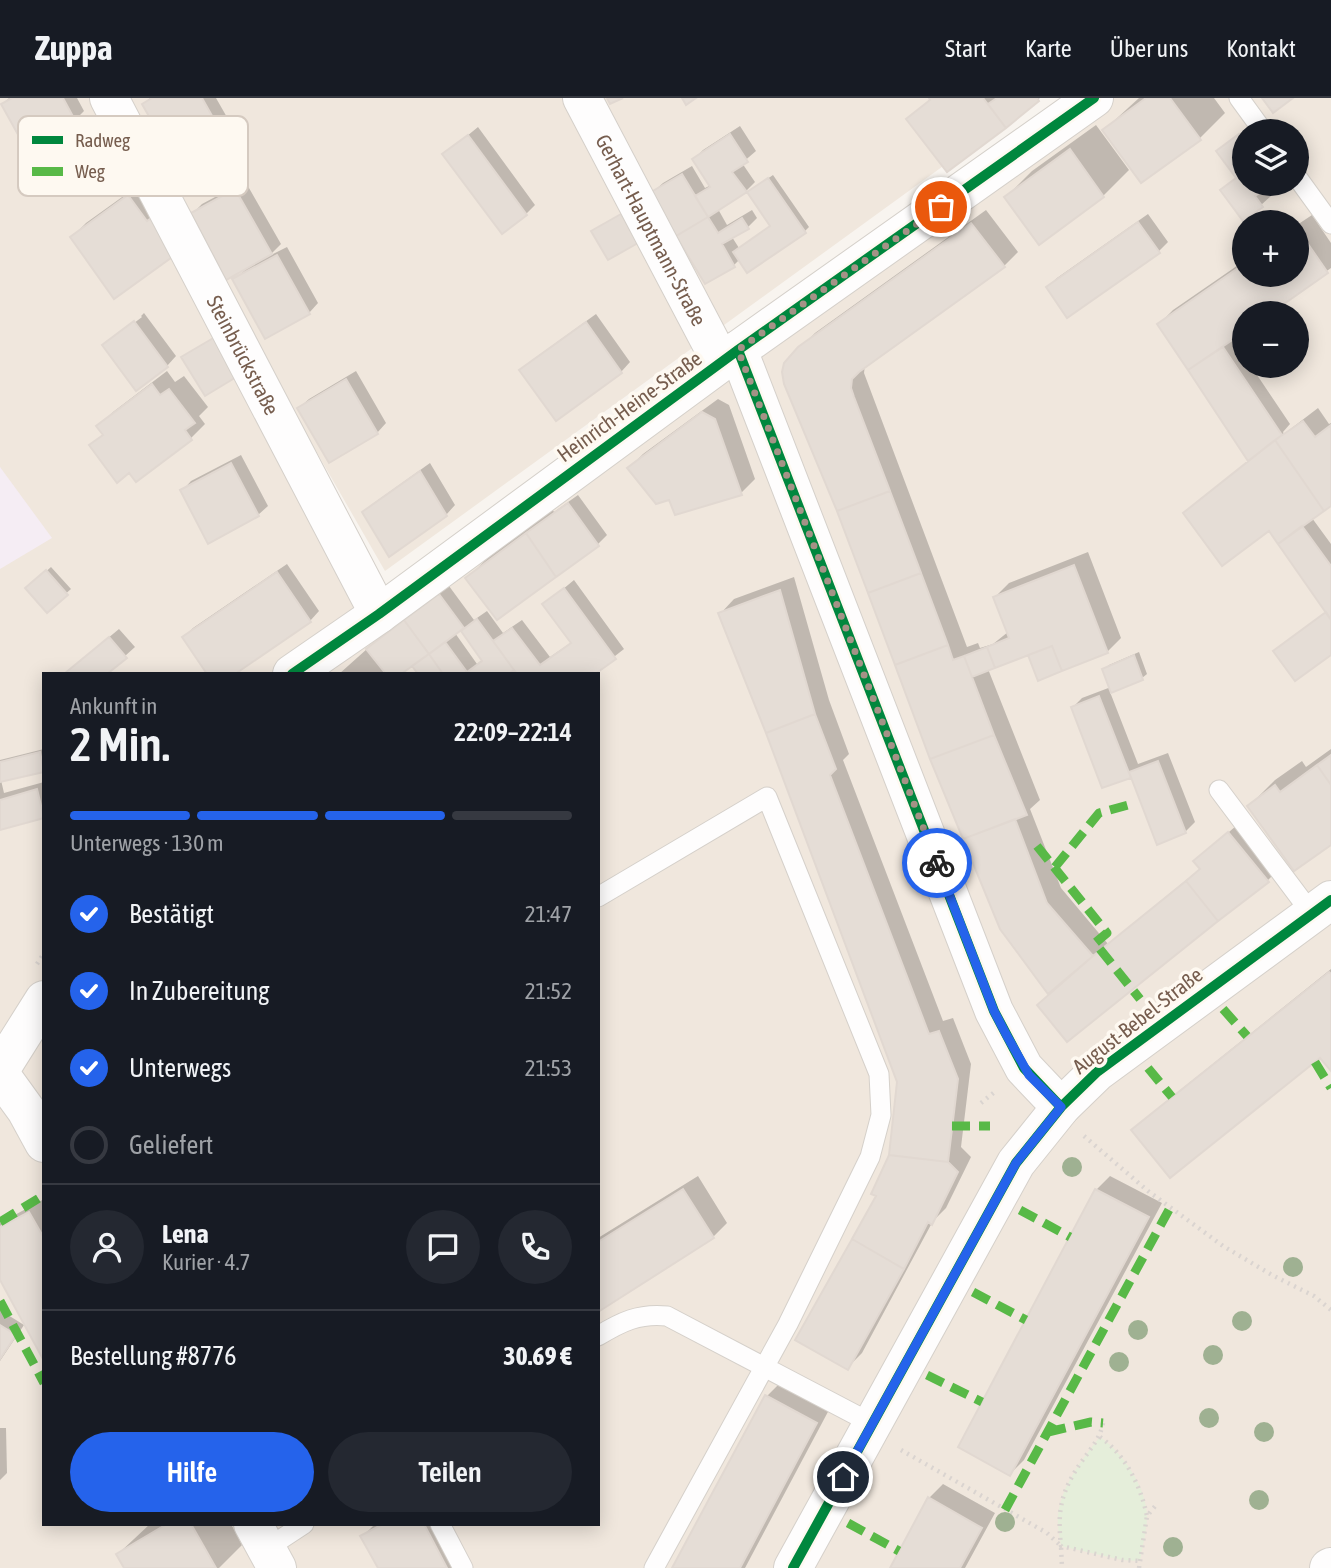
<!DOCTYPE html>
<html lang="de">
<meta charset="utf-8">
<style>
:root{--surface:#171b24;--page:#242831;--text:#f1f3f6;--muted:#9ea1a6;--line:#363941;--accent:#2563eb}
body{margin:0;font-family:"Asap Condensed",sans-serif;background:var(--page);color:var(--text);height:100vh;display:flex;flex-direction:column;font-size:26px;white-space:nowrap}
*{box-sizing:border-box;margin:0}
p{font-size:23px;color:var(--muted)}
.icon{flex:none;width:38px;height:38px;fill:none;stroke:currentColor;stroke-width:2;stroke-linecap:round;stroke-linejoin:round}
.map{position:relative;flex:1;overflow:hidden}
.details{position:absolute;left:42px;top:574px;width:558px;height:854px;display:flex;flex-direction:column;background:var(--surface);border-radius:0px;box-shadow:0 4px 18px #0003}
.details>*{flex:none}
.buttons{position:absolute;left:1232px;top:21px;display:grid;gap:14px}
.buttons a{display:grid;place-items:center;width:77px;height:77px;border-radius:50%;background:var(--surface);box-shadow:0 4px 18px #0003;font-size:35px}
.pin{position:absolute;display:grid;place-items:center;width:60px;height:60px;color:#fff;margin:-30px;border:4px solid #fff;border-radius:50%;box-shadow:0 2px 7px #0007}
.courier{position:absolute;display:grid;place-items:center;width:70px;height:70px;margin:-35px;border:5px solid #2563eb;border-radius:50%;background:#fff;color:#222;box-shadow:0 2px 9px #0007}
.head em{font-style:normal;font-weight:600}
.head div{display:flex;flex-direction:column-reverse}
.head{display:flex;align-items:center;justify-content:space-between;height:119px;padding:0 28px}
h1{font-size:46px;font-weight:600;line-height:52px}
.bar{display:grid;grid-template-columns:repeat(4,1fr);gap:10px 7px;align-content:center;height:84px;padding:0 28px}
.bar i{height:9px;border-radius:5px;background:var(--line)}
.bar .current{background:var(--accent)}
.bar p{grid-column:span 4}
.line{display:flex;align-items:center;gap:18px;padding:0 28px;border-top:2px solid var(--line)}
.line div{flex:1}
.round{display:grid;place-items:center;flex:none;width:74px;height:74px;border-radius:37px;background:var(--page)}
ol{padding:0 28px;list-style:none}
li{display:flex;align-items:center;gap:21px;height:77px}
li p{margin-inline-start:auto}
li .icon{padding:7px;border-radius:50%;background:var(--accent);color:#fff;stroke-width:4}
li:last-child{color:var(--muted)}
li i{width:38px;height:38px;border:4px solid var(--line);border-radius:50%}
.button{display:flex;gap:14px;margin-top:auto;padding:14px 28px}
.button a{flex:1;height:80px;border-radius:42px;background:var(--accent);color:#fff;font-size:28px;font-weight:600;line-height:80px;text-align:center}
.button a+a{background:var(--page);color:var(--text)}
header{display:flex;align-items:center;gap:42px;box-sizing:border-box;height:98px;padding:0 35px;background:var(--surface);border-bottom:2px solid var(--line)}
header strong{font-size:33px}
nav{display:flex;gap:38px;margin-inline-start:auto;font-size:24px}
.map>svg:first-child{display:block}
.residential{fill:#f0e7dd;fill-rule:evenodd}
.education{fill:#f5edf4}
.green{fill:#e5eeda}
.shadow{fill:#0003;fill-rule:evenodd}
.building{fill:#e5ddd6;stroke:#e1d8d1;stroke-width:2}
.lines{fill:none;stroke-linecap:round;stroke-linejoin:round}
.service-casing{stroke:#d5d0ca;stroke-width:21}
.minor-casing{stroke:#d5d0ca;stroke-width:40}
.path{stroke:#dad4d0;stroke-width:4.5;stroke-dasharray:2 5;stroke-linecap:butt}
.service{stroke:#fefdfd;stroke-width:19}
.minor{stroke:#fefdfd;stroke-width:38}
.quiet{stroke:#58b947;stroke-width:9;stroke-dasharray:18 9;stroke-linecap:butt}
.cycleway-casing{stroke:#fef9f1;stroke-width:15}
.cycleway{stroke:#00873e;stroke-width:10}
.tree{fill:#9fb192}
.done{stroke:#a49286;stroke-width:7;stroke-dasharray:0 12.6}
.route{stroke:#2563eb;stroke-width:9}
.labels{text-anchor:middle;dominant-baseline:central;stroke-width:7;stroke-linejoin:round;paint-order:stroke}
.street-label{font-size:21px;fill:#765d4e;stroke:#fef9f1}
.key{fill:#fef9f1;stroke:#d5cac0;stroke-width:2}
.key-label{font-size:19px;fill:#765d4e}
</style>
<header>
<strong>Zuppa</strong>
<nav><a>Start</a><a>Karte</a><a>Über uns</a><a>Kontakt</a></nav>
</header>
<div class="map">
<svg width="1331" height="1470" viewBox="0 0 1331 1470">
<rect width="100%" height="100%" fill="#f8f4ef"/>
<path class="residential" d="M 0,0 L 108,0 L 377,515 L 289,576 L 44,576 L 44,899 L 0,970 Z
M 113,0 L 1037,0 L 385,473 Z
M 1097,0 L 1331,0 L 1331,1470 L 0,1470 L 0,975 L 44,905 L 44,1426 L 598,1426 L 598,576 L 293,576 ZM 1244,33 L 1297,33 L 1297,86 L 1244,86 ZM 1244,124 L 1297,124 L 1297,177 L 1244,177 ZM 1244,215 L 1297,215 L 1297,268 L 1244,268 Z"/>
<path class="education" d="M 0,369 L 52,440 L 0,471 Z"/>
<path class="green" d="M 1100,1339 C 1123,1355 1147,1390 1147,1419 C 1147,1433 1142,1449 1140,1463 L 1122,1462 L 1061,1448 C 1060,1439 1057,1428 1058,1419 C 1060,1390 1082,1361 1100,1339 Z"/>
<path class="shadow" d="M 9,0 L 77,0 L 84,13 L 78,19 L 82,27 L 73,36 L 40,54 L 3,6 Z
M 150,0 L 216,0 L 232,28 L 223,38 L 144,6 Z
M 931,0 L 1040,0 L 947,72 L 908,22 Z
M 1139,0 L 1214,0 L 1225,15 L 1199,41 L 1104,32 Z
M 1096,27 L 1129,72 L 1103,98 L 1039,145 L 1006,99 L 1032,73 Z
M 740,28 L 756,53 L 742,65 L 755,84 L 746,93 L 718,111 L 727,127 L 752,112 L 757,120 L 748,129 L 732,139 L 739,150 L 771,128 L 748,94 L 773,77 L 809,129 L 805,133 L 740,161 L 734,167 L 653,94 L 663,85 L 692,68 L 705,90 L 711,87 L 694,61 L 703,52 Z
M 1249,28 L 1253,33 L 1244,33 L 1244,86 L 1270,86 L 1264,89 L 1271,98 L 1261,107 L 1223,92 L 1237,79 L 1218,53 Z
M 478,29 L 535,107 L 526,116 L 445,56 Z
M 245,83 L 281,146 L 269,158 L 287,149 L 318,205 L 309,215 L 234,182 L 246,171 L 193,115 L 202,106 Z
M 143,84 L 161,111 L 114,198 L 72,139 L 86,125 Z
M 986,112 L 1018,154 L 1004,168 L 865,267 L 864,275 L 967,549 L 978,545 L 980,550 L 993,546 L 1008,534 L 995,499 L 1009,485 L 1088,454 L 1121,540 L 1107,554 L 1036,552 L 988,571 L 1040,702 L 1030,711 L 1061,790 L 1108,846 L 1201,770 L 1195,763 L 1243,722 L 1281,769 L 1267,783 L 1050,896 L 1002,830 L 800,250 L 815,235 Z
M 1148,116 L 1168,144 L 1159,153 L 1068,217 L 1048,189 L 1057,180 Z
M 1312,117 L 1331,145 L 1331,170 L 1267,215 L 1244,215 L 1244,231 L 1232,240 L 1244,258 L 1244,268 L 1251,268 L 1290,326 L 1283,334 L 1284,336 L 1318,310 L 1329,326 L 1331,325 L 1331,407 L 1312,420 L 1331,446 L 1331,554 L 1275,554 L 1327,513 L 1269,431 L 1186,415 L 1200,401 L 1250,363 L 1159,226 L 1173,212 L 1244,163 L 1244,177 L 1297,177 L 1297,127 Z
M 144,215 L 176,258 L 167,268 L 112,242 L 142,219 L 141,218 Z
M 596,216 L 630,264 L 621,274 L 556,321 L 521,273 L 531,263 Z
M 167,273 L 175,284 L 184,278 L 208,309 L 199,318 L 205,326 L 191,340 L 136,382 L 129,373 L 92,347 L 104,335 L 99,328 L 113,314 Z
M 356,273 L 386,325 L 377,335 L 299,310 L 309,301 Z
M 718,301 L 729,307 L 755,381 L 741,395 L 670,400 L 629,370 L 643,356 Z
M 241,357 L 268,408 L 258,417 L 182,393 L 191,383 Z
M 430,365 L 455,407 L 446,417 L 365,414 L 374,405 Z
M 578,397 L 607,437 L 598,446 L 497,519 L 467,480 L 493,455 L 552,411 L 554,414 Z
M 287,466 L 319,513 L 310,523 L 184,539 L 193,530 Z
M 51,469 L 71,491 L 47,512 L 32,486 Z
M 794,479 L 829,602 L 849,656 L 843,662 L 943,923 L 953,920 L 971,966 L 961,1049 L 971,1059 L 946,1110 L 933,1123 L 862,1255 L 848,1269 L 878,1097 L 890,1057 L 899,984 L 768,634 L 720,516 L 734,501 Z
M 574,482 L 624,551 L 592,576 L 515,569 L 506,576 L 420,576 L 413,565 L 399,576 L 339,576 L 377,542 L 449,488 L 474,522 L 487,513 L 503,535 L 522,522 L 550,559 L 572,544 L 545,506 ZM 461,530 L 483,561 L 477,566 L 455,535 Z
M 119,531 L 135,549 L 125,558 L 73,569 Z
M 1139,554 L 1147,576 L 1142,580 L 1110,594 L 1138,666 L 1168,655 L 1195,724 L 1185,734 L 1132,678 L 1103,688 L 1073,609 L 1082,600 L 1111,589 L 1104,572 L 1109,567 Z
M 44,651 L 44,672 L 1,682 L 4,695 L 44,684 L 44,718 L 0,730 L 0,662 Z
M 1331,651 L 1331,744 L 1249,708 L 1275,682 L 1302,663 L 1306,669 Z
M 1331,871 L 1331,971 L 1320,958 L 1133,1032 L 1148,1018 Z
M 698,1078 L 727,1125 L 713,1139 L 598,1212 L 598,1140 Z
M 1110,1078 L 1162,1105 L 1024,1362 L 1010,1376 L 1096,1092 Z
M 44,1101 L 44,1260 L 0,1179 L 0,1125 Z
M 0,1212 L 24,1227 L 0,1263 Z
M 781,1284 L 830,1310 L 745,1470 L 673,1470 L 767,1298 Z
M 0,1330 L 6,1330 L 7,1375 L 0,1382 Z
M 943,1386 L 995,1415 L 965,1470 L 891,1470 L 929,1400 Z
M 150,1426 L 231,1426 L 242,1447 L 219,1470 L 126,1470 L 118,1456 Z
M 375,1426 L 445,1426 L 469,1470 L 380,1470 L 362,1439 Z"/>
<path class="building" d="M 12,0 L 63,0 L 76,24 L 68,28 L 74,38 L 40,56 L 34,47 L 26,51 L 1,6 Z
M 152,0 L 202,0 L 224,39 L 176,66 L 142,6 Z
M 607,0 L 623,0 L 610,6 Z
M 682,0 L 696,0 L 686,7 Z
M 929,0 L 983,0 L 1006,30 L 947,74 L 906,21 L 930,2 Z
M 997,0 L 1037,0 L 1039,3 L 1006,30 L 988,6 Z
M 1146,0 L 1170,0 L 1201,42 L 1141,85 L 1102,32 Z
M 1262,0 L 1293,0 L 1273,15 Z
M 730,36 L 748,64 L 732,74 L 747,94 L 708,119 L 695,98 L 710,89 L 692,61 Z
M 1239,36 L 1244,43 L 1244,86 L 1272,86 L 1255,98 L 1263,109 L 1243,123 L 1220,92 L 1236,80 L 1216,53 Z
M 468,37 L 527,117 L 502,136 L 442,56 Z
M 1070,51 L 1104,99 L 1039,147 L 1004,99 Z
M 682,76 L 708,119 L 676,138 L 651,94 Z
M 768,80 L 806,135 L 747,175 L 733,154 L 770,128 L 747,94 Z
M 235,91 L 272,156 L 226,182 L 191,115 Z
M 128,97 L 147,123 L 157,116 L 182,152 L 114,201 L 70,139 Z
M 621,116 L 638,145 L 608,162 L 591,133 Z
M 708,119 L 718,135 L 742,120 L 749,131 L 722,146 L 735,169 L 705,186 L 676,138 Z
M 1138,124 L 1160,155 L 1067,220 L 1046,189 Z
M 971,125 L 1005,169 L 859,274 L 852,281 L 851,290 L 854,299 L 890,393 L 837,413 L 784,286 L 782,274 L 784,265 L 798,249 Z
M 1297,130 L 1328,175 L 1271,215 L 1244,215 L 1244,234 L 1188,272 L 1157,226 L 1244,166 L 1244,177 L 1297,177 Z
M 277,157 L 310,216 L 265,241 L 232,181 Z
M 134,223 L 168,269 L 136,293 L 102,247 Z
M 586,224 L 622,275 L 556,323 L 519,272 Z
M 215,239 L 238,278 L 205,298 L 181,259 Z
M 1223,249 L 1282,337 L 1248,363 L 1188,272 Z
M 346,281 L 378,336 L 329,365 L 297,310 Z
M 152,286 L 160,297 L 169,291 L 195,325 L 185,332 L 192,342 L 136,384 L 129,375 L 117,385 L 89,347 L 103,337 L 96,328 Z
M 702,314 L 715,321 L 742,397 L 675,417 L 669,402 L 656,406 L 627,370 Z
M 1303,323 L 1315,339 L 1331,327 L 1331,408 L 1324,413 L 1275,342 Z
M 1275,342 L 1324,413 L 1278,446 L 1269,433 L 1222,468 L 1183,415 Z
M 231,365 L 259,418 L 208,446 L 180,392 Z
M 420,373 L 447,418 L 389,459 L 362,414 Z
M 890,393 L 921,475 L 868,495 L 837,413 Z
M 568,405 L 599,448 L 556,479 L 526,435 Z
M 1302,428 L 1331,468 L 1331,522 L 1278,446 Z
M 526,435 L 556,479 L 497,522 L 465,480 Z
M 1074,467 L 1108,555 L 1062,573 L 1052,548 L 995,570 L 987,549 L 1009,540 L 993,499 Z
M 46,472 L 68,497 L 47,515 L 25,490 Z
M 277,474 L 311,524 L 235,576 L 207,576 L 182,539 Z
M 921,475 L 948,547 L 895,567 L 868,495 Z
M 564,490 L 616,561 L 595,576 L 517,576 L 493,543 L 512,530 L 540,567 L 571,545 L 542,506 Z
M 780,492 L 815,616 L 766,635 L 718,515 Z
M 439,496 L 464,530 L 429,556 L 404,522 Z
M 1326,514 L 1331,522 L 1331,557 L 1295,583 L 1273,553 Z
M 477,521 L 514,572 L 509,576 L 443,576 L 429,556 L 445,544 L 467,574 L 482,563 L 461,533 Z
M 404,522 L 429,556 L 401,576 L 386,576 L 366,551 Z
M 109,539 L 127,560 L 107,576 L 64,576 Z
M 948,547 L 953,562 L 964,558 L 994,637 L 930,661 L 895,567 Z
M 1052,548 L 1062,573 L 1038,583 L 1028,557 Z
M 987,549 L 995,570 L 972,579 L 964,558 Z
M 429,556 L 443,576 L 418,576 L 412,568 Z
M 1134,557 L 1143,582 L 1111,595 L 1102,571 Z
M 1099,598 L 1131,680 L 1102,690 L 1071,609 Z
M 815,616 L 836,671 L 830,677 L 929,936 L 939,933 L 958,981 L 948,1064 L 889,1057 L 897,984 L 766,635 Z
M 994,637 L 1027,717 L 963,741 L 930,661 Z
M 40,654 L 44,674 L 0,684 L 0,664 Z
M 1331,657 L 1331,687 L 1317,667 Z
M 1158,663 L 1186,735 L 1157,747 L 1129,674 Z
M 1317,667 L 1331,687 L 1331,747 L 1294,773 L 1247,708 L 1275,687 L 1280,694 Z
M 37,691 L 44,720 L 0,732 L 0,702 Z
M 1015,721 L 1047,805 L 1093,858 L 1048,896 L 1000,831 L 963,741 Z
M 1228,734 L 1269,784 L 1218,823 L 1186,783 L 1200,771 L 1193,763 Z
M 1186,783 L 1218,823 L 1067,944 L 1037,907 L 1093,858 Z
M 1329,874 L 1331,876 L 1331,973 L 1320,960 L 1170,1080 L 1131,1032 Z
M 889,1057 L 948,1064 L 958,1074 L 932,1127 L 928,1124 L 904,1171 L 852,1141 L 876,1098 L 871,1096 Z
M 683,1091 L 714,1140 L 598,1214 L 598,1144 Z
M 1095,1091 L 1149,1119 L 1010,1378 L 958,1349 Z
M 29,1114 L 44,1140 L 44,1263 L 0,1182 L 0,1129 Z
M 852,1141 L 904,1171 L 848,1272 L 795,1242 Z
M 0,1227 L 16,1237 L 0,1261 Z
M 765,1297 L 817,1325 L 740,1470 L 672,1470 Z
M 928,1399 L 982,1430 L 960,1470 L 890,1470 Z
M 167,1426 L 191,1426 L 216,1470 L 124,1470 L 116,1456 Z
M 383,1426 L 424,1426 L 447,1470 L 378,1470 L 360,1438 Z"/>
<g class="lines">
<g class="service-casing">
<path id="service" d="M 1239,0 L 1263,33
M 1297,79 L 1331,126
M 1219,692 L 1312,816
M 598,799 L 767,699 L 879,976 L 881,1017 L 870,1059 L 788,1226 L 654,1470
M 598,1238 C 621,1224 639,1215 667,1218 L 873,1326
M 440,1426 L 463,1470
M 266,1451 L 304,1426"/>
</g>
<g class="minor-casing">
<g id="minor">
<path id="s1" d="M 109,0 L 379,516"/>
<path id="s2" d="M 582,0 L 721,264"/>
<path d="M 738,252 L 994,913 L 1024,970 L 1061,1009"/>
<path d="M 292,576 L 379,516 L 738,252 L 1094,0"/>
<path d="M 0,972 L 44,902"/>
<path d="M 0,976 L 26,1012 L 44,1045"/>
<path d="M 253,1426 L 277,1470"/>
<path d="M 793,1470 L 1016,1065 L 1061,1009 L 1097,974 L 1331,802"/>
<path d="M 1329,1470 L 1331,1469"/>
</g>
</g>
<path class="path" d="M 37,866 L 44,855
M 981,1005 L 997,992
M 1084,1038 L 1148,1093 L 1223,1148 L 1272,1177 L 1314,1198 L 1331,1212
M 1103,1325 C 1100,1341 1091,1350 1082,1363 C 1061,1393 1057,1412 1061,1448 L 1122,1462 L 1140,1463
M 1100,1339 C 1126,1357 1141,1389 1147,1418
M 901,1352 L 1047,1435 L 1061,1448 L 1062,1470
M 1139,1470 L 1147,1418 L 1156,1407"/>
<use href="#service" class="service"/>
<use href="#minor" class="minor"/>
<path class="quiet" d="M 1037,748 L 1107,835 L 1095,845 L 1140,901
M 1055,769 L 1099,715 L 1132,706
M 1223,911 L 1247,938
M 1315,964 L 1331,990
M 1148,970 L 1172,999
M 952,1028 L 990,1028
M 1020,1112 L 1070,1139
M 0,1124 L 44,1097
M 973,1194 L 1026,1222
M 0,1203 L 44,1285
M 927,1277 L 982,1304
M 1048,1334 L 1091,1324 L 1103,1325
M 1005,1412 L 1171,1108
M 848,1425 L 899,1453"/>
<g class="cycleway-casing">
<path id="cycleway" d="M 738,252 L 994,913 L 1024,970 L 1061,1009
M 292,576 L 379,516 L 738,252 L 1094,0
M 793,1470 L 1016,1065 L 1061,1009 L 1097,974 L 1331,802"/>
</g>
<use href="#cycleway" class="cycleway"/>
</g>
<g class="tree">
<circle cx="1072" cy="1069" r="10"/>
<circle cx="1293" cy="1169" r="10"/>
<circle cx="1242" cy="1223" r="10"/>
<circle cx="1138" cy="1232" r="10"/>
<circle cx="1213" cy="1257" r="10"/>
<circle cx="1119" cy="1264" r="10"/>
<circle cx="1209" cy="1320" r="10"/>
<circle cx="1264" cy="1334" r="10"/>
<circle cx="1259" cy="1402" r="10"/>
<circle cx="1005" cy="1424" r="10"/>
<circle cx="1173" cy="1449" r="10"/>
</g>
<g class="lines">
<path class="done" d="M 937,765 L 738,252 L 941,109"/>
<path class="route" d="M 843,1379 L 1016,1065 L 1061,1009 L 1029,977 L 1007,938 L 994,913 L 937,765"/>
</g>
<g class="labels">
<g class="street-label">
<text stroke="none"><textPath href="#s2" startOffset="149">Gerhart-Hauptmann-Straße</textPath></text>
<text stroke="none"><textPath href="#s1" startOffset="290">Steinbrückstraße</textPath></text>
<text transform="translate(629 308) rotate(-36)">Heinrich-Heine-Straße</text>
<text transform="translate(1137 922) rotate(-38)">August-Bebel-Straße</text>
</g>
</g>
<rect x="18" y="18" width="230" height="80" rx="10" class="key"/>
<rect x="32" y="38" width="31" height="8" fill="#00873e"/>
<rect x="32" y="69" width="31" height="9" fill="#58b947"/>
<g class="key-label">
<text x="75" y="49">Radweg</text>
<text x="75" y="80">Weg</text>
</g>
</svg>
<div class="buttons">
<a><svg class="icon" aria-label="layers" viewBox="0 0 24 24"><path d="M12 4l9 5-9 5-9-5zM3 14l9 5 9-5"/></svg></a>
<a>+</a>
<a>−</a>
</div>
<div class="pin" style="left:941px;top:109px;background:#ea580c"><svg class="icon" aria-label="bag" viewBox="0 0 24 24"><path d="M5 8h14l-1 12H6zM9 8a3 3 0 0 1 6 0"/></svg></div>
<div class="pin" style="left:843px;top:1379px;background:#1f2937"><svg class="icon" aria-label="home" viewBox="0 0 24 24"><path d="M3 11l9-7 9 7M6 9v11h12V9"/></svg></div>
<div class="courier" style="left:937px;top:765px"><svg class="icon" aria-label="bike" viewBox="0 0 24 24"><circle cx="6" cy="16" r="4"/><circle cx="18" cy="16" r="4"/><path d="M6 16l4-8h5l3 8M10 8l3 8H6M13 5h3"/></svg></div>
<section class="details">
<div class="head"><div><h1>2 Min.</h1><p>Ankunft in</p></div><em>22:09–22:14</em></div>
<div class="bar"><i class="current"></i><i class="current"></i><i class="current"></i><i></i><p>Unterwegs · 130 m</p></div>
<ol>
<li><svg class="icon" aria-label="check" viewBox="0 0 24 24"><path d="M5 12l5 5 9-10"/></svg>Bestätigt<p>21:47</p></li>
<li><svg class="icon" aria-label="check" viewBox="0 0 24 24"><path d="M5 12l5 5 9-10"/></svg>In Zubereitung<p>21:52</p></li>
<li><svg class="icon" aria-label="check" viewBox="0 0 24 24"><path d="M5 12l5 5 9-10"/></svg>Unterwegs<p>21:53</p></li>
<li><i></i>Geliefert</li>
</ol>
<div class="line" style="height:126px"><a class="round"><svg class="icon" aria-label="person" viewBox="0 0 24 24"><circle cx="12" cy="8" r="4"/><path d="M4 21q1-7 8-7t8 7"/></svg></a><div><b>Lena</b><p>Kurier · 4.7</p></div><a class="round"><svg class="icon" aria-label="chat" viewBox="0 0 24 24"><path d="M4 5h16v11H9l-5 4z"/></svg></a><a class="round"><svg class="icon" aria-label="phone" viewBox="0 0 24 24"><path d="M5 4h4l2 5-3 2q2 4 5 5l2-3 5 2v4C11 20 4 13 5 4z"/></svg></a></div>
<div class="line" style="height:91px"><div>Bestellung #8776</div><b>30.69 €</b></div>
<div class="button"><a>Hilfe</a><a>Teilen</a></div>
</section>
</div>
